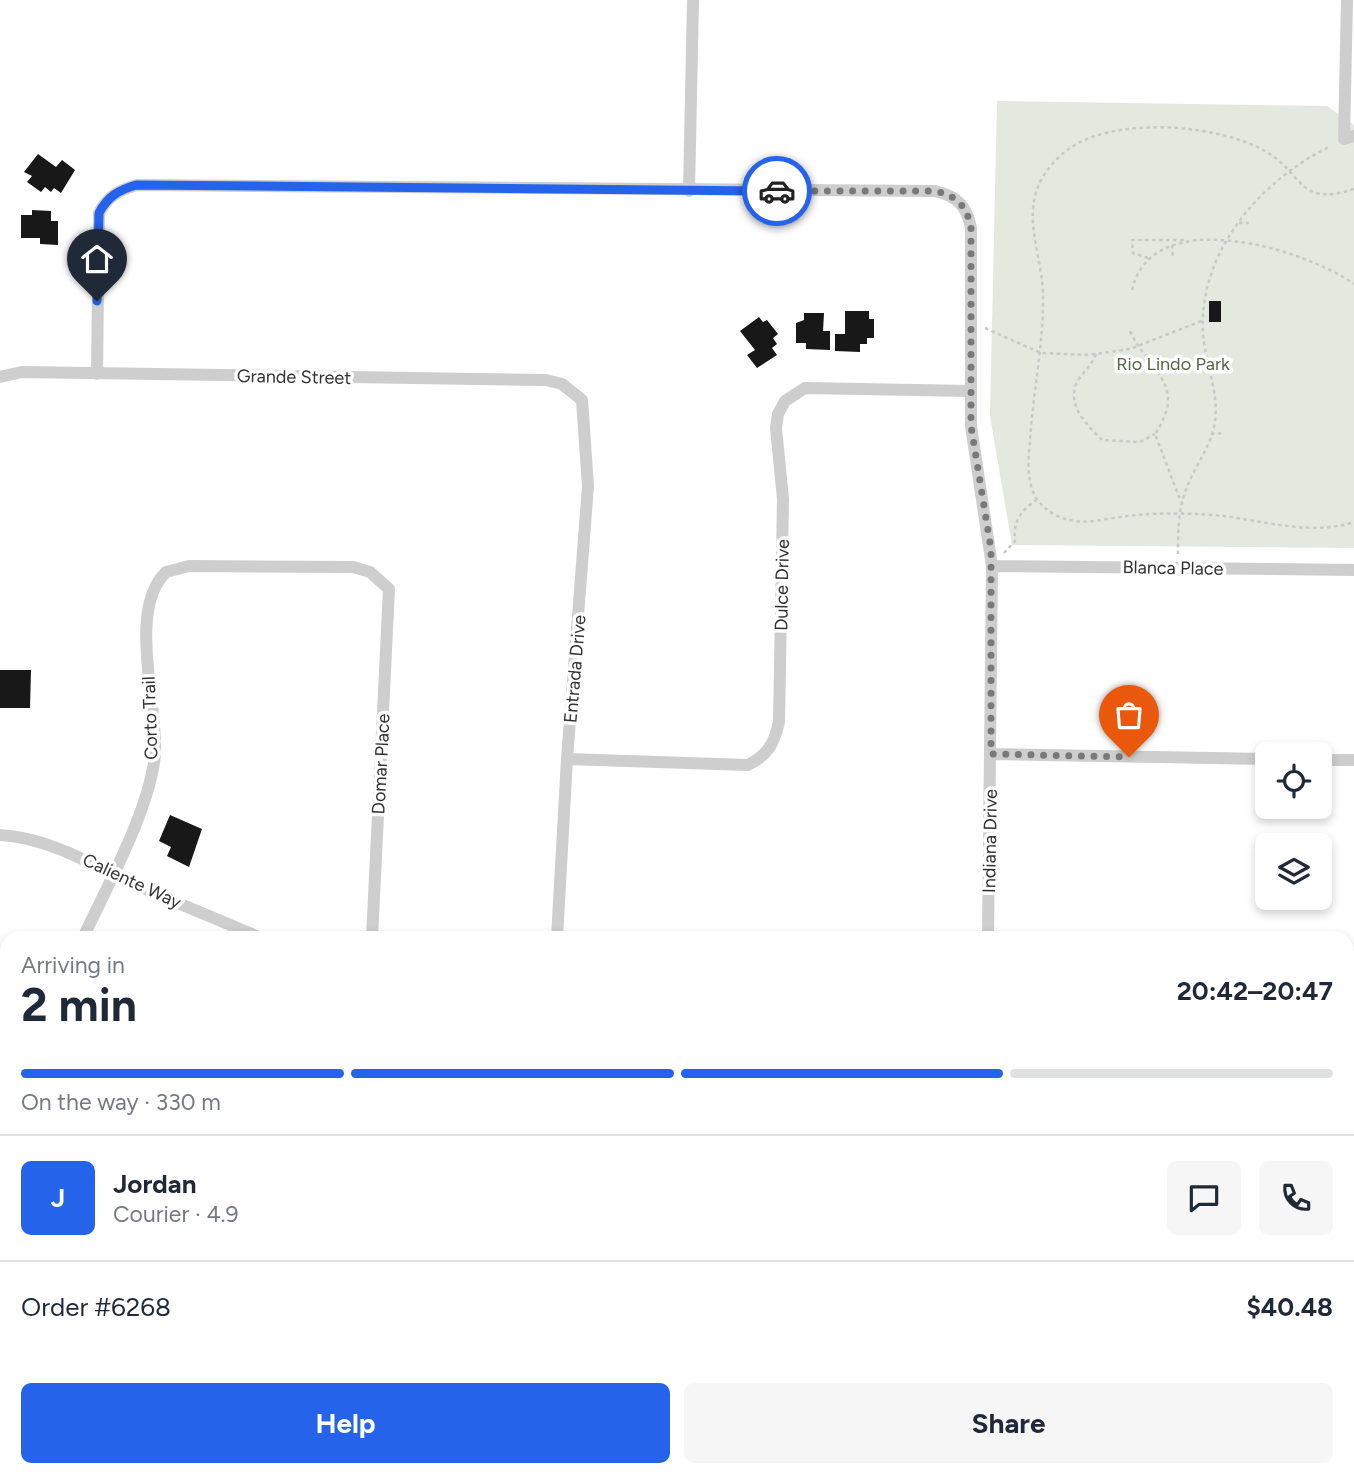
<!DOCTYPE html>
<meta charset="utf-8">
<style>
:root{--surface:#fff;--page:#f6f6f7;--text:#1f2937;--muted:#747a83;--line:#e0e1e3;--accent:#2563eb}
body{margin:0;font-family:Figtree,sans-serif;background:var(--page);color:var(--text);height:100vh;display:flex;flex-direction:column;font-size:26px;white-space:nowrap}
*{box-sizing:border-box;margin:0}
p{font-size:23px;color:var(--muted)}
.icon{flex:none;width:38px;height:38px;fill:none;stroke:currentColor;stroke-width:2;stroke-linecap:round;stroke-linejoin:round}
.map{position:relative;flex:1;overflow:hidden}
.panel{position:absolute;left:0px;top:931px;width:1354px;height:546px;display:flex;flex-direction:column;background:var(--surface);border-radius:21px 21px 0 0;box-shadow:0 4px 10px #0003}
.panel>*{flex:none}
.controls{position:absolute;left:1255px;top:742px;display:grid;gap:14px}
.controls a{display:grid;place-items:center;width:77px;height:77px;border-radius:10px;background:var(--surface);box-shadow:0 4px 10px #0003;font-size:35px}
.pin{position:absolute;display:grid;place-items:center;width:60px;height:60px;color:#fff;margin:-72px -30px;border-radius:50% 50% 50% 0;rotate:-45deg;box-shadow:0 0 7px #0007}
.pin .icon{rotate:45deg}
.courier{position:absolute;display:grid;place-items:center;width:70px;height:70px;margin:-35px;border:5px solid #2563eb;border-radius:50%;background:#fff;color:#222;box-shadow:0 2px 9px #0007}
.overview em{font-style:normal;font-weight:700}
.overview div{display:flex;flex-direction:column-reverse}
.overview{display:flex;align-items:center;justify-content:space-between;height:119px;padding:0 21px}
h1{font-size:46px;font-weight:700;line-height:52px}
.bar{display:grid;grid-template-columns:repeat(4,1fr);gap:10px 7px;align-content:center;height:84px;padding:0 21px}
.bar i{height:9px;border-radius:5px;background:var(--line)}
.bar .selected{background:var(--accent)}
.bar p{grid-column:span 4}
.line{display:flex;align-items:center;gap:18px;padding:0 21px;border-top:2px solid var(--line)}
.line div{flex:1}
.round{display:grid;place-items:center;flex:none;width:74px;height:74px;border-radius:10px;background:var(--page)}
.button{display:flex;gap:14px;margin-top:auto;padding:14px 21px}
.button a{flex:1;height:80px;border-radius:10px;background:var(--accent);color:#fff;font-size:28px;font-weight:700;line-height:80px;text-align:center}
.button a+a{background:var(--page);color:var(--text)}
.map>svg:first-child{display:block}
.green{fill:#e3e9de}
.building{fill:#181818}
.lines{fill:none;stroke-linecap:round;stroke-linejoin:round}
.path{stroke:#c8c8c8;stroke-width:2.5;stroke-dasharray:3.5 3.5;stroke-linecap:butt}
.service{stroke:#cecece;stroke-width:6}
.minor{stroke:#cecece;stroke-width:12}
.secondary{stroke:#bbb;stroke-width:18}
.done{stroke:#797979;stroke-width:7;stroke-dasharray:0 12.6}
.route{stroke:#2563eb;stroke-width:9}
.labels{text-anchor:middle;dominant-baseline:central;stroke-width:7;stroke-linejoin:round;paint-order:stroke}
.park-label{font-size:18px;fill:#516843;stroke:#fff}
.street-label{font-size:18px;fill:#313131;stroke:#fff}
</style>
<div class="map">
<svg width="1354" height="1477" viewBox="0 0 1354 1477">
<rect width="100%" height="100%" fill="#fff"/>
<path class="green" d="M 997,101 L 1327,106 L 1354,125 L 1354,548 L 1012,545 L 990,416 Z"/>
<path class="building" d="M 38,154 L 56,167 L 62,160 L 75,170 L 61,193 L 54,188 L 51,192 L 45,187 L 41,192 L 27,182 L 32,176 L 24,172 Z
M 32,210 L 51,211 L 51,221 L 58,221 L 58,245 L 40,244 L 40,238 L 21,238 L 21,215 L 32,215 Z
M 1209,301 L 1221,301 L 1221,322 L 1209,322 Z
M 845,311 L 869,311 L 869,319 L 874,319 L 874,338 L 867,338 L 867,344 L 860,344 L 860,352 L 835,351 L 835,334 L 845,334 Z
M 804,313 L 824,313 L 823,331 L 830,331 L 830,350 L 806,349 L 806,343 L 796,343 L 796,323 L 804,320 Z
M 759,317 L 763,322 L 767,320 L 778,334 L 773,338 L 777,344 L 772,348 L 777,355 L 757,368 L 747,355 L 755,350 L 740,331 Z
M 0,670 L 31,670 L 30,708 L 0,708 Z
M 170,815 L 202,829 L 189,867 L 167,856 L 171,847 L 159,841 Z
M 0,1023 L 7,1023 L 7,1053 L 0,1053 Z
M 0,1109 L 7,1109 L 7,1144 L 0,1144 Z
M 0,1196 L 7,1196 L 7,1232 L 0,1232 Z
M 7,1249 L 7,1289 L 0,1291 L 0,1251 Z"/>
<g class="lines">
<path class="path" d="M 1354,189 C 1297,208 1303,172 1265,151 C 1218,125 1130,118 1080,142 C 1056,154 1034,181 1033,209 C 1031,236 1042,265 1043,293 C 1044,343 1033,391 1030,441 C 1028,460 1026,486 1039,502 C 1056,521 1078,524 1101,520 C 1143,512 1181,512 1223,516 C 1264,521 1313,536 1354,522
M 1239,223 L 1249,223
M 1172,245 L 1173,259
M 1148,258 L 1133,253 L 1132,240 L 1187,240
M 1132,290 C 1152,202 1305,249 1354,284
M 985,328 L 1041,353 L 1088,355 L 1130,349 L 1204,320
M 1130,331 C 1150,373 1188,384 1155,434 L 1181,502
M 1096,354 C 1092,365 1083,372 1077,382 C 1066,405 1087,425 1102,440 L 1140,442 L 1155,434
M 1211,434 L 1224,433
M 1004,553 L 1015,541 C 1013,521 1020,512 1036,500
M 1178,554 C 1178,536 1178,513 1184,496 C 1191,470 1211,449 1215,422 C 1219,391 1205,364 1203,333 C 1198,251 1262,179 1331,146"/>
<path class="service" d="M 1230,1477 L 1233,1470"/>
<path class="minor" d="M 1347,0 L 1344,139 L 1354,136
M 689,191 L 693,0
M 97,374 L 99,213 C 108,196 119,190 137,185 L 935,191 C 957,196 967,206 971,228 L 971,426 L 992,566 L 988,938
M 0,377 L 22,372 L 546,380 L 562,384 L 582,400 L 588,486 L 567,759 L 557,938
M 992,566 L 1354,570
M 991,754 L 1267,759
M 567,759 L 748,765 C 768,755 774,744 779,722 L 783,499 L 776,428 L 778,414 L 785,401 L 805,388 L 970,391
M 1320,760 L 1354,760
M 0,835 C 50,838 91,864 136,885 C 177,903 219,920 261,938
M 83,938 C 107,886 150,810 155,754 C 158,704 127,610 166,572 L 189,566 L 353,567 L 370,572 L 389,589 L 372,938
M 1348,955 L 1354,955
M 1348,1355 L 1354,1355
M 538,1477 L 538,1470
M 551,1477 L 551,1470"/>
<path class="secondary" d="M 0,1394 L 7,1395
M 1348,1412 L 1354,1412
M 0,1441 L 7,1441
M 1348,1450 L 1354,1450"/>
</g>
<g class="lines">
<path class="done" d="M 777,191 L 935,191 C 957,196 967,206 971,228 L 971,426 L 991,549 L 991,754 L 1129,757"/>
<path class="route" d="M 97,301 L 99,213 C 108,196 119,190 136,185 L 777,191"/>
</g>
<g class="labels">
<g class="park-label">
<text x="1173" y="364">Rio Lindo Park</text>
</g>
<g class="street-label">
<text transform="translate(294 377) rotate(1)">Grande Street</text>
<text transform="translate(1173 568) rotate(1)">Blanca Place</text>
<text transform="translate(782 585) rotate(-89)">Dulce Drive</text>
<text transform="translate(575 669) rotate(-85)">Entrada Drive</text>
<text transform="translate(150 718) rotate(-92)">Corto Trail</text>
<text transform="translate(381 764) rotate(-87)">Domar Place</text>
<text transform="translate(990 841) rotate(-89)">Indiana Drive</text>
<text transform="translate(132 881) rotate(25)">Caliente Way</text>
</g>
</g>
</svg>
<div class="controls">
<a><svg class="icon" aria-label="locate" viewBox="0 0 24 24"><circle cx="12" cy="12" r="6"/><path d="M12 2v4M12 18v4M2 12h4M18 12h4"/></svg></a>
<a><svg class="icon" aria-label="layers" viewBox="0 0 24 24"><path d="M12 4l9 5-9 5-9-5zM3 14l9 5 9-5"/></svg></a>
</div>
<div class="pin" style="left:1129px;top:757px;background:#ea580c"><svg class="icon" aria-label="bag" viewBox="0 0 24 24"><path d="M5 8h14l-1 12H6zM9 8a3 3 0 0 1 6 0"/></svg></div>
<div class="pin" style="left:97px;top:301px;background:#1f2937"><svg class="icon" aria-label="home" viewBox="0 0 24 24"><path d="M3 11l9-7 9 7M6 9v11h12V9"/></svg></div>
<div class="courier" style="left:777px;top:191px"><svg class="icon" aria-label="car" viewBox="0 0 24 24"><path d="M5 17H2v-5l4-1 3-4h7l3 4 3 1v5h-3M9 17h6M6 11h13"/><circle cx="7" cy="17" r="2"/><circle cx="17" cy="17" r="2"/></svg></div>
<section class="panel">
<div class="overview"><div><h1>2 min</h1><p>Arriving in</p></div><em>20:42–20:47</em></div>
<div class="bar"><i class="selected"></i><i class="selected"></i><i class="selected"></i><i></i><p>On the way · 330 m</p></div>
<div class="line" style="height:126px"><b class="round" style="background:var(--accent);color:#fff">J</b><div><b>Jordan</b><p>Courier · 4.9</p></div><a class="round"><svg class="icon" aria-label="chat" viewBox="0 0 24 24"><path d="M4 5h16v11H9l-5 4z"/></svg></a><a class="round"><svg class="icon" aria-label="phone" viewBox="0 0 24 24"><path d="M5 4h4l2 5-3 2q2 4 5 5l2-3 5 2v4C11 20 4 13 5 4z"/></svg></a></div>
<div class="line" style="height:91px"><div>Order #6268</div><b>$40.48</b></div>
<div class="button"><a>Help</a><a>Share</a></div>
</section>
</div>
